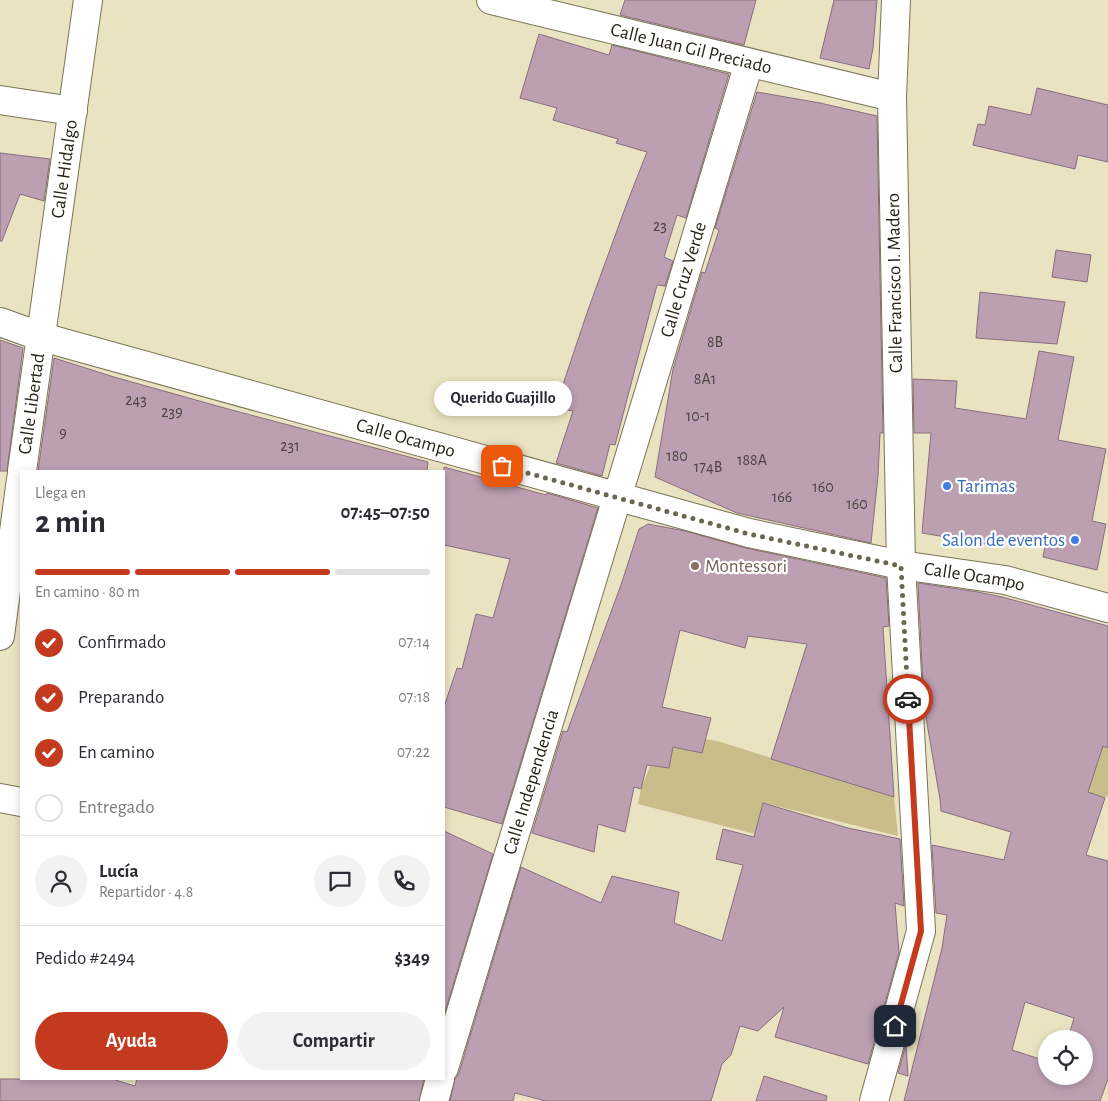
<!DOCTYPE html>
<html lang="es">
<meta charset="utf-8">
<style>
:root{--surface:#fff;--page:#f2f2f3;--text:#2b2b33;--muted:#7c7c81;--line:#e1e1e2;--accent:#c43a1f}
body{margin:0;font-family:"Alegreya Sans",sans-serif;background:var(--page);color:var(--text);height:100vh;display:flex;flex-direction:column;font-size:19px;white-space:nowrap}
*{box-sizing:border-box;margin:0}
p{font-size:16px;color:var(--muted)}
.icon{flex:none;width:28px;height:28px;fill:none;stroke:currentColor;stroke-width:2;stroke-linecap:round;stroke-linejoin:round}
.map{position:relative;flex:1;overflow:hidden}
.panel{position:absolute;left:20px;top:470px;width:425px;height:610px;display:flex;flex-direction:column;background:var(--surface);border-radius:0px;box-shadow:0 2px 8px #0003}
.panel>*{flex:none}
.buttons{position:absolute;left:1038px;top:1030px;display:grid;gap:10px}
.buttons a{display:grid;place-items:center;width:55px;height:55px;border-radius:50%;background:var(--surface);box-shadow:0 2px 8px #0003;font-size:25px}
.pin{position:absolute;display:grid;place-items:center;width:42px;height:42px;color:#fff;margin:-21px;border-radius:10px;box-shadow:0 2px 8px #0006}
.courier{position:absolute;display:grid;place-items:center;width:50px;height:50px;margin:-25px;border:4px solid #c43a1f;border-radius:50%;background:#fff;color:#222;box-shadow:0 1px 6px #0007}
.bubble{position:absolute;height:35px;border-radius:18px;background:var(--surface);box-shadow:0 2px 8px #0003;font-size:16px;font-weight:600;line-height:35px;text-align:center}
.head em{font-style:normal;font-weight:600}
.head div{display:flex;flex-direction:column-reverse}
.head{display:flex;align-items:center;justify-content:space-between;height:85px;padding:0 15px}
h1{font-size:32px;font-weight:600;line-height:38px}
.bar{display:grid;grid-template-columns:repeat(4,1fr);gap:8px 5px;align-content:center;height:60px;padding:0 15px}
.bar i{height:6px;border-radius:4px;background:var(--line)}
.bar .on{background:var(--accent)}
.bar p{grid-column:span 4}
.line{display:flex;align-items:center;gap:12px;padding:0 15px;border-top:1px solid var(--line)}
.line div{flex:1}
.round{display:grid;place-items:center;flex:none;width:52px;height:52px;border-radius:26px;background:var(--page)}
ol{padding:0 15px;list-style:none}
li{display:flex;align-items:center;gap:15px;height:55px}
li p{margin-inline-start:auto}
li .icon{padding:5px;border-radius:50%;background:var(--accent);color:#fff;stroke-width:4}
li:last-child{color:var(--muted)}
li i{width:28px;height:28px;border:2px solid var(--line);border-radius:50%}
.action{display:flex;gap:10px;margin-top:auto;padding:10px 15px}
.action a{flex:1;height:58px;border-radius:30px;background:var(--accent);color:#fff;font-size:20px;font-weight:600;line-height:58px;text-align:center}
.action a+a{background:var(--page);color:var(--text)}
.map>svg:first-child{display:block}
.green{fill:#c9be89}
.building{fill:#bd9fb2;stroke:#896c7f;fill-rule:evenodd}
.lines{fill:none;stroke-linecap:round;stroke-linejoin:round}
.minor-casing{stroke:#7a7455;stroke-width:30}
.minor{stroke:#fff;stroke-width:28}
.done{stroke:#6b6652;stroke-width:5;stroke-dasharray:0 9}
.route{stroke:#c43a1f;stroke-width:6}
.shop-dot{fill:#3f7fe0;stroke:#fff;stroke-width:2}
.education-dot{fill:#8d6e63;stroke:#fff;stroke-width:2}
.labels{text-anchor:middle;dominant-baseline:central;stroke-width:4.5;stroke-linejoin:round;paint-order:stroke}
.number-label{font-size:16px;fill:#4c423e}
.street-label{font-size:19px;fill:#262317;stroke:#fff}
.shop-label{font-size:19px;fill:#366cbe;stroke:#fff;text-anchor:start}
.education-label{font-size:19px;fill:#785e54;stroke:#fff;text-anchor:start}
</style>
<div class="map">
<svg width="1108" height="1101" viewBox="0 0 1108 1101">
<rect width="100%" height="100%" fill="#eae3c1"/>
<path class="green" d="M 706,739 L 721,742 L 894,797 L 898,836 L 764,803 L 755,834 L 638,804 L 641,789 L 650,766 L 669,768 L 673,747 L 702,753 Z
M 1103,746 L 1108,748 L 1108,795 L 1105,798 L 1056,781 Z"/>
<path class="building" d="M 625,0 L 756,0 L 744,45 L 620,15 Z
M 834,0 L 877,0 L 873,48 L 869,69 L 820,58 Z
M 539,34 L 609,55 L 612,45 L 729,74 L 686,218 L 677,215 L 664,257 L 673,261 L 665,286 L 657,285 L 615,445 L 610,444 L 602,476 L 556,463 L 573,411 L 555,408 L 588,310 L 627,203 L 647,152 L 616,143 L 618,139 L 553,120 L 557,108 L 520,98 Z
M 1037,88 L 1108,105 L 1108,162 L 1078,155 L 1075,169 L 973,145 L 978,124 L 985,125 L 989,106 L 1031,115 Z
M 757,92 L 820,103 L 877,116 L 883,433 L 880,433 L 878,476 L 871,543 L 737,513 L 655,477 L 673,369 L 702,272 L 705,273 L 719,230 L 715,228 Z
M 0,153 L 50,159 L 44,201 L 20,194 L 2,241 L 0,241 Z
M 1056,250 L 1091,255 L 1087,282 L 1052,277 Z
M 980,292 L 1065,302 L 1057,344 L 976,338 Z
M 0,340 L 23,348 L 7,471 L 0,471 Z
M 1039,351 L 1074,357 L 1058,440 L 1106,449 L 1092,521 L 1106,524 L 1097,570 L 1043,557 L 1045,546 L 1001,536 L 999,546 L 922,533 L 931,433 L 914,433 L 913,379 L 957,381 L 955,408 L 1026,419 Z
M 54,358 L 114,377 L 228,409 L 428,462 L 427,471 L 38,471 Z
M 444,467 L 546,495 L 547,493 L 598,508 L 502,824 L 444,807 L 444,707 L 457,668 L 462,669 L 476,614 L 493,618 L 510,559 L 444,545 Z
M 648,524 L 685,531 L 746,548 L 886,578 L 889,626 L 883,627 L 894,797 L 771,759 L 807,644 L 748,636 L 745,648 L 680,630 L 662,707 L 711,718 L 702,753 L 673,747 L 669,768 L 647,765 L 641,789 L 634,787 L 625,832 L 598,824 L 594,852 L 532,833 L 563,731 L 567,732 L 622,582 L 639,529 Z
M 918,583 L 978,592 L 1002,597 L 1108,626 L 1108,748 L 1103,746 L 1088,792 L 1105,798 L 1086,855 L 1108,861 L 1108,1079 L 1100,1101 L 904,1101 L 942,948 L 947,915 L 936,913 L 932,845 L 1004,860 L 1011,832 L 941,811 L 940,799 L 924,706 ZM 1025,1002 L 1074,1018 L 1068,1039 L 1084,1039 L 1084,1076 L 1046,1076 L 1046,1061 L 1012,1050 Z
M 763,803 L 848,828 L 900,839 L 904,906 L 895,903 L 899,953 L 868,1064 L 775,1037 L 784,1007 L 758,1031 L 740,1026 L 731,1055 L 722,1064 L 711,1101 L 546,1101 L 515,1093 L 513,1101 L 450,1101 L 455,1079 L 459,1073 L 521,867 L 601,903 L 612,876 L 679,892 L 674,923 L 722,941 L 743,865 L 716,859 L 723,829 L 754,837 Z
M 444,831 L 493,854 L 444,1015 Z
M 906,1044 L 908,1076 L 898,1073 Z
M 764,1076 L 827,1096 L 826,1101 L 756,1101 Z
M 0,1079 L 112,1079 L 135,1086 L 137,1079 L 424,1079 L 419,1101 L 0,1101 Z"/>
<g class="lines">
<g class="minor-casing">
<g id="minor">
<path id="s1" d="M 491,0 L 892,97"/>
<path d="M 0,100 L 73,111"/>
<path id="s2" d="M 0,322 L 42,337 L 749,533 L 901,565 L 1005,580 L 1108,608"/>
<path id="s3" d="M 22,471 L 88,0"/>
<path d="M 0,636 L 21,479"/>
<path d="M 0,798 L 21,802"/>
<path id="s4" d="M 444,1068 L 749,63"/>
<path d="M 434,1101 L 440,1079"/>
<path d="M 874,1101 L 921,931 L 901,565 L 892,97 L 896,0"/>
</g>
</g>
<use href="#minor" class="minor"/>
</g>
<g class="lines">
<path class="done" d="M 502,466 L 749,534 L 901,566 L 908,699"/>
<path class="route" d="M 895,1026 L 921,931 L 908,699"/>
</g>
<g class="shop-dot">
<circle cx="947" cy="486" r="5"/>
<circle cx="1075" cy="540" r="5"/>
</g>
<circle class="education-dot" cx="695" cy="566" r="5"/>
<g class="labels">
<g class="number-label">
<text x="660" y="226">23</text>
<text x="715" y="342">8B</text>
<text x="705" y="379">8A1</text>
<text x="136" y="400">243</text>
<text x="172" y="412">239</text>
<text x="698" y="416">10-1</text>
<text x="63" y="433">9</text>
<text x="290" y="446">231</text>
<text x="677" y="456">180</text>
<text x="752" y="460">188A</text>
<text x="708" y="467">174B</text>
<text x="823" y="487">160</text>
<text x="782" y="497">166</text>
<text x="857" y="504">160</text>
</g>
<g class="street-label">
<text stroke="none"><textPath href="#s1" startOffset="206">Calle Juan Gil Preciado</textPath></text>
<text stroke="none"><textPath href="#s3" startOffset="305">Calle Hidalgo</textPath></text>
<text stroke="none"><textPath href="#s4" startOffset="824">Calle Cruz Verde</textPath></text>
<text transform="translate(895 283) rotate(-91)">Calle Francisco I. Madero</text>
<text stroke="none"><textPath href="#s3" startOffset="68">Calle Libertad</textPath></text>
<text stroke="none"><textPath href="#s2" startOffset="422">Calle Ocampo</textPath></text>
<text stroke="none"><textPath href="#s2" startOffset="1008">Calle Ocampo</textPath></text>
<text stroke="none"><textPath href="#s4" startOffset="299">Calle Independencia</textPath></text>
</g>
<g class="shop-label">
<text x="957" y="486">Tarimas</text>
<text x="1065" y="540" text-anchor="end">Salon de eventos</text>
</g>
<g class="education-label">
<text x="705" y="566">Montessori</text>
</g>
</g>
</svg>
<div class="buttons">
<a><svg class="icon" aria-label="locate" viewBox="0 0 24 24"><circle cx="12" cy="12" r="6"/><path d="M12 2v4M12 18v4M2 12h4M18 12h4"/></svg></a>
</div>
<div class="pin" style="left:502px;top:466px;background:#ea580c"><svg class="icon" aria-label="bag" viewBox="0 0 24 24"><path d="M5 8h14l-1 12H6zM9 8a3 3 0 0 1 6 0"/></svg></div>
<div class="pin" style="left:895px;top:1026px;background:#1f2937"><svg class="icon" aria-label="home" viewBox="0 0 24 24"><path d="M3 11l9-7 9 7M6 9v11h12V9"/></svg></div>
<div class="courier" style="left:908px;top:699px"><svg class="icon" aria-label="car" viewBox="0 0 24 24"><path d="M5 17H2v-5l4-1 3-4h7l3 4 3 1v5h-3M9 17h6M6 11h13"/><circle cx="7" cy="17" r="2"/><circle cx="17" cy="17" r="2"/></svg></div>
<div class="bubble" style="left:434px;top:381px;width:138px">Querido Guajillo</div>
<section class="panel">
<div class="head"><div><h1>2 min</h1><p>Llega en</p></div><em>07:45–07:50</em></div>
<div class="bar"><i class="on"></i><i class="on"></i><i class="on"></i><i></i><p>En camino · 80 m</p></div>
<ol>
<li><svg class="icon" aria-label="check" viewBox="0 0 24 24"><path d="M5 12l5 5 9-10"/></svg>Confirmado<p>07:14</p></li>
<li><svg class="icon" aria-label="check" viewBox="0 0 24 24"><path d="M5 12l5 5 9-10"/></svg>Preparando<p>07:18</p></li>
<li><svg class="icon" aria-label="check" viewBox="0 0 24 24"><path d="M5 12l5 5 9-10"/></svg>En camino<p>07:22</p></li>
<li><i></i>Entregado</li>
</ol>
<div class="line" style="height:90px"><a class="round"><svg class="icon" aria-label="person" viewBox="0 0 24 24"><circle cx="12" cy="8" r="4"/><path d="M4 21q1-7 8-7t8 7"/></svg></a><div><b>Lucía</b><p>Repartidor · 4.8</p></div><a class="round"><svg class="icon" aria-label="chat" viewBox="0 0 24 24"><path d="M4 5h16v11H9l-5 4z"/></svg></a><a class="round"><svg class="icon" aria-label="phone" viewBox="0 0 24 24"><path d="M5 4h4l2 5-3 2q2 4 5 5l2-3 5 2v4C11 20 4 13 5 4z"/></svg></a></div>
<div class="line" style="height:65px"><div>Pedido #2494</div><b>$349</b></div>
<div class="action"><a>Ayuda</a><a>Compartir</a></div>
</section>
</div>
